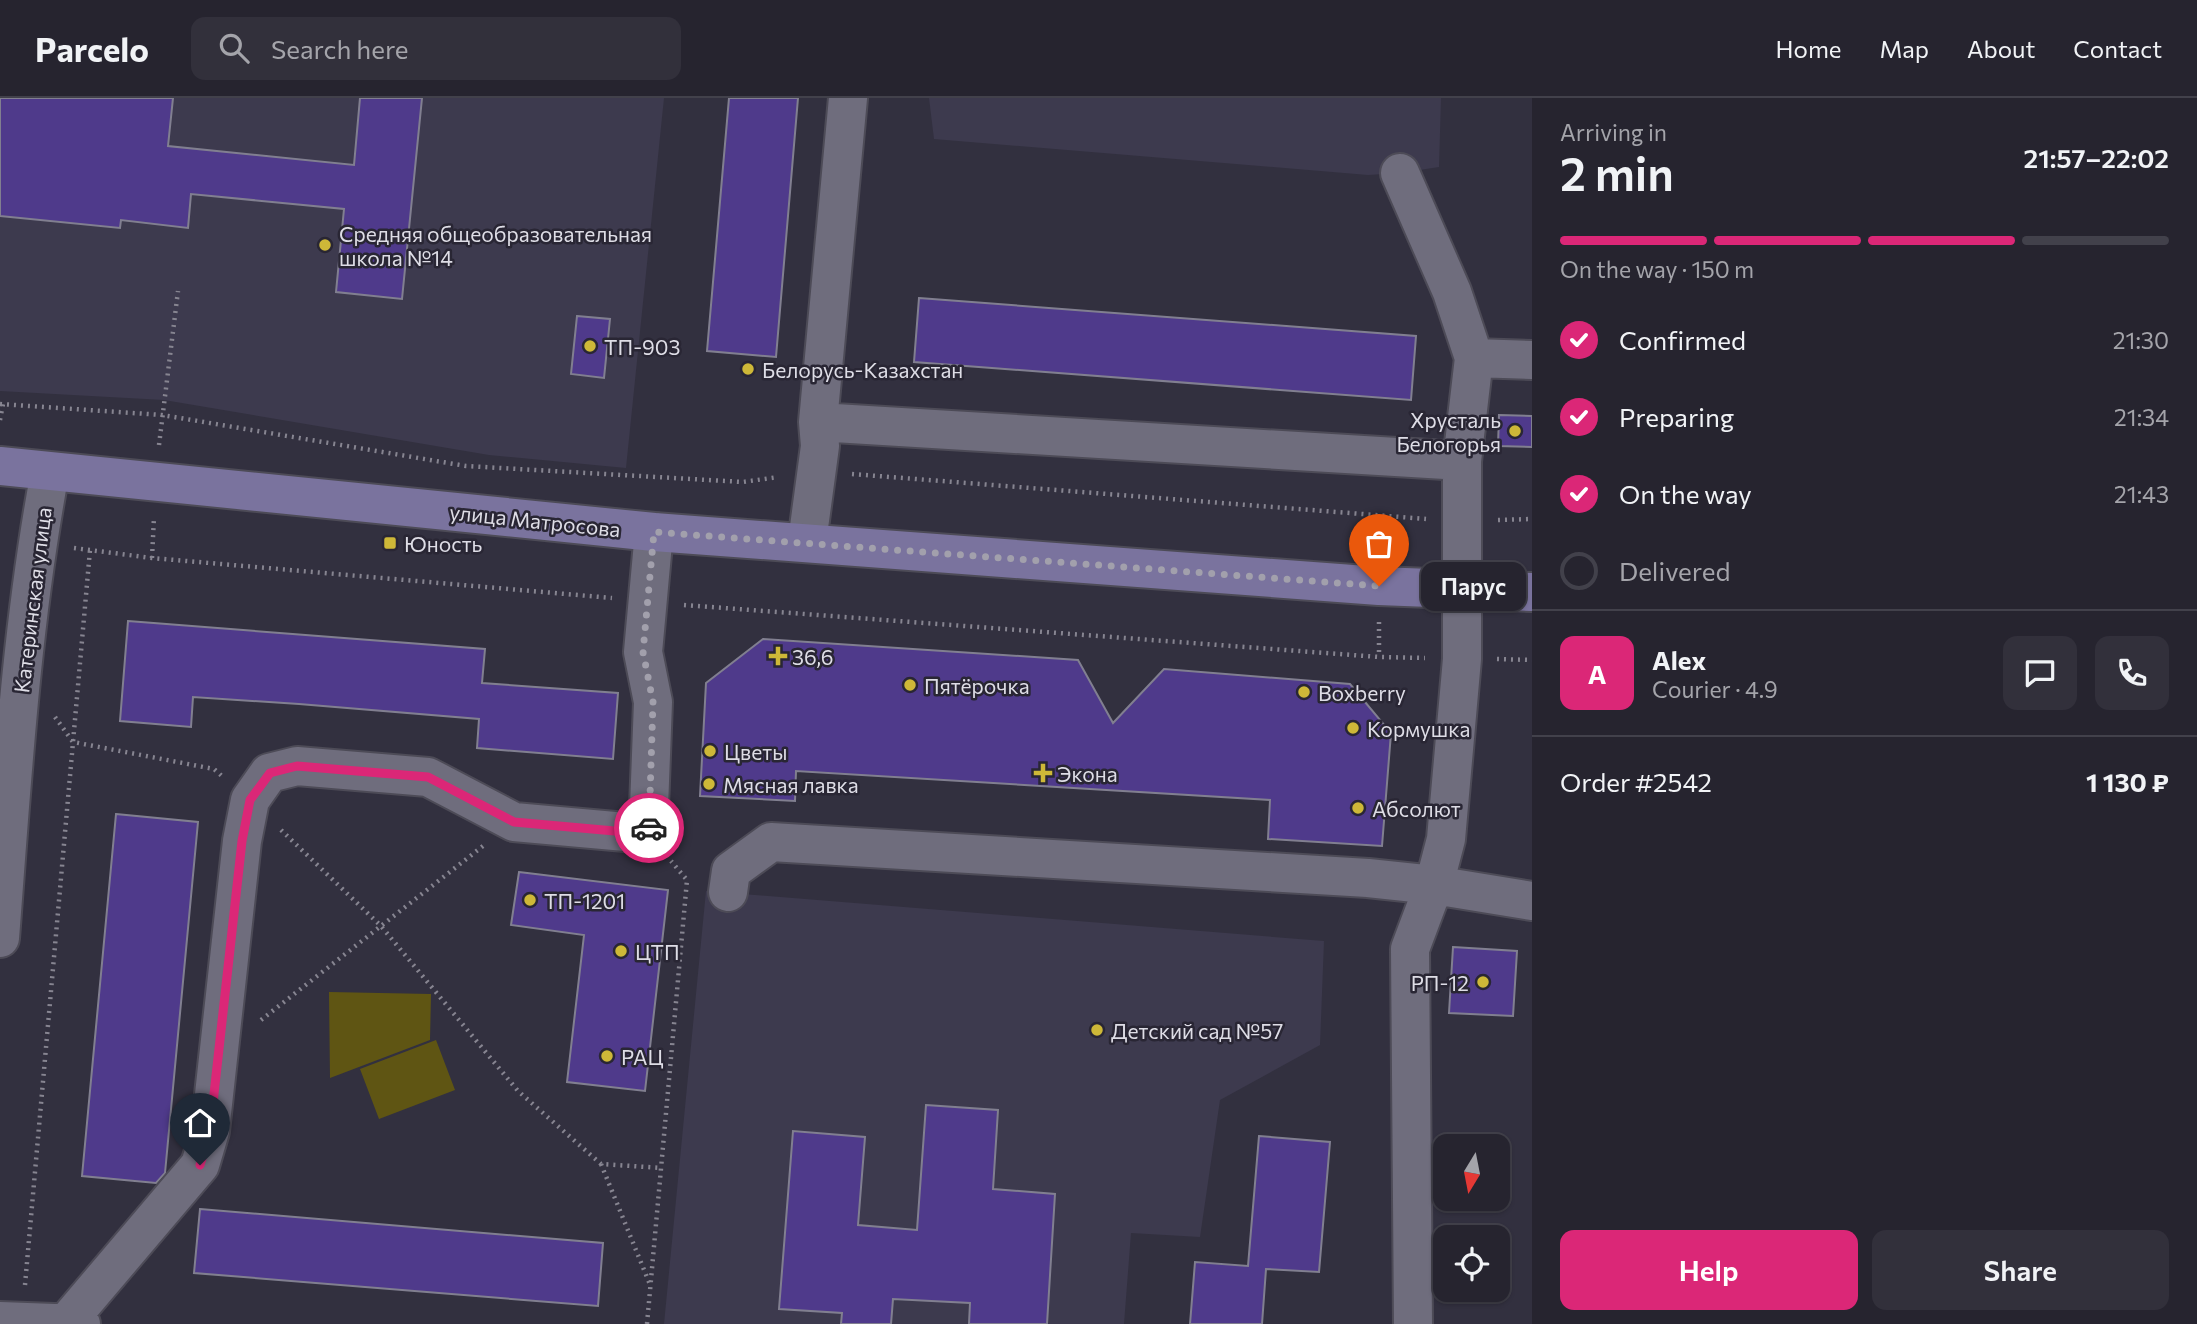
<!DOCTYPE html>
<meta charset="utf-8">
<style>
:root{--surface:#26242f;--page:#32303b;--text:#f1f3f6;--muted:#a4a4aa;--line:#42414b;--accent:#db2777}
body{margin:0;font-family:Commissioner,sans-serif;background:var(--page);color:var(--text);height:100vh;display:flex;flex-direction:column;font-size:26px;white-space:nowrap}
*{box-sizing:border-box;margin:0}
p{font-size:23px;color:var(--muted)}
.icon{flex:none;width:38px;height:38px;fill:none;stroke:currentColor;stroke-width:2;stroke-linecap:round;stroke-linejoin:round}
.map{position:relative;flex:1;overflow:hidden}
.drawer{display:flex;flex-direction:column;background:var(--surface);width:665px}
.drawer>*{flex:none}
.needle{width:46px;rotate:190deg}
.tools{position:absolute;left:1433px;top:1036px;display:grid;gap:14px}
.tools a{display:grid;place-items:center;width:77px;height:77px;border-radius:14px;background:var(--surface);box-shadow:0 2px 5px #0004,0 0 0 2px var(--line);font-size:35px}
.pin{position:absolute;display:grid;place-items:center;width:60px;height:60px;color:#fff;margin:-72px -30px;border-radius:50% 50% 50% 0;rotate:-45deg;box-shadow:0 0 7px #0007}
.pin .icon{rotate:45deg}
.courier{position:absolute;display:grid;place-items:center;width:70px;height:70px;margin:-35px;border:5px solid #db2777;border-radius:50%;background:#fff;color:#222;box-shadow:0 2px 9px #0007}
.bubble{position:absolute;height:49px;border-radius:14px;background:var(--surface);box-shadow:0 2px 5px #0004,0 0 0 2px var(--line);font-size:23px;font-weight:600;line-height:49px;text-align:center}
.head em{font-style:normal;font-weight:600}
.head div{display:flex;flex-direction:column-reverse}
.head{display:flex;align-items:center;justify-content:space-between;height:119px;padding:0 28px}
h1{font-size:46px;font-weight:600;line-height:52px}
.bar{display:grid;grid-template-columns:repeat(4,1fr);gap:10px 7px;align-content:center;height:84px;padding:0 28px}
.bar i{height:9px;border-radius:5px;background:var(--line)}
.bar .active{background:var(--accent)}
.bar p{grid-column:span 4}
.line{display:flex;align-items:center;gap:18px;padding:0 28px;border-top:2px solid var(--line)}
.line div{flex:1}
.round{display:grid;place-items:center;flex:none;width:74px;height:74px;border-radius:14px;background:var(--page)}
ol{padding:0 28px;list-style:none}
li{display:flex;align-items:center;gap:21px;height:77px}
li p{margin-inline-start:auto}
li .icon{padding:7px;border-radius:50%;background:var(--accent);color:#fff;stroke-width:4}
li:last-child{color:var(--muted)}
li i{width:38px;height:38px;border:4px solid var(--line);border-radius:50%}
.cta{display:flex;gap:14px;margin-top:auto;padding:14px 28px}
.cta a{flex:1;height:80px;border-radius:14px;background:var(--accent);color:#fff;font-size:28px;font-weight:600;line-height:80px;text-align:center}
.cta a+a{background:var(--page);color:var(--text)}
header{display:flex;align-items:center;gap:42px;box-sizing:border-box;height:98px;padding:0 35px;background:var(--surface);border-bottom:2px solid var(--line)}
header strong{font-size:33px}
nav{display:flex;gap:38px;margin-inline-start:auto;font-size:24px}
.search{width:490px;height:63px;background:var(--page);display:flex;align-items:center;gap:18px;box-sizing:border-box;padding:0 24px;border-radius:14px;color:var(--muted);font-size:26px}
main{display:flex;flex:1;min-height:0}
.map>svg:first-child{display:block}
.built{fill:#3d3a4e}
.green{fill:#5f5513}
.building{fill:#4f3a8b;stroke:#817f90;stroke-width:2}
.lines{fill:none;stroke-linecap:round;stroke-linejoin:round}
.minor-casing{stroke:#4d4b57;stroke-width:42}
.major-casing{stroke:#4d4b57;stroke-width:42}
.path{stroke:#878591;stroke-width:4.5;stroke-dasharray:2 5;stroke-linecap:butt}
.minor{stroke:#6f6d7d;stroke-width:38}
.major{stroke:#7a739e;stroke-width:38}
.done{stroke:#a2a0ac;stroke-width:7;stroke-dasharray:0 12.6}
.route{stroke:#db2777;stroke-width:9}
.poi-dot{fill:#ceb838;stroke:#292634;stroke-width:2.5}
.labels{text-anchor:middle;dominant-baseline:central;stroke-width:5;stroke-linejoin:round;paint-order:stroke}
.poi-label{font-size:21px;fill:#dedde6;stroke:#292634;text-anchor:start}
.street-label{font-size:21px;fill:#dedde6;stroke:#292634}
</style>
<header>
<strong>Parcelo</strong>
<div class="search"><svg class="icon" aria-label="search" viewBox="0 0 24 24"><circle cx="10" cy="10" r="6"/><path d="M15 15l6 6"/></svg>Search here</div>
<nav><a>Home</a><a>Map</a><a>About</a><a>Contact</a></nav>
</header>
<main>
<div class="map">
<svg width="1532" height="1226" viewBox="0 0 1532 1226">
<rect width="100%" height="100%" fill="#32303f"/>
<path class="built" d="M 0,0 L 664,0 L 626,370 L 489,357 L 164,302 L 0,293 Z
M 929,0 L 1441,0 L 1439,69 L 1400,75 L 1368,77 L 934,41 Z
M 706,793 L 1324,843 L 1320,947 L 1220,1002 L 1200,1139 L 1131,1135 L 1124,1226 L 664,1226 Z"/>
<path class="green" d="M 329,894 L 431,896 L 430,942 L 330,980 Z
M 436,942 L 455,992 L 379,1021 L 360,971 Z"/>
<path class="building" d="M 0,0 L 173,0 L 168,48 L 354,67 L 360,0 L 422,0 L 402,201 L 336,194 L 344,111 L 191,96 L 188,130 L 121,122 L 120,130 L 0,118 Z
M 729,0 L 798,0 L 776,259 L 707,253 Z
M 919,200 L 1416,238 L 1411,302 L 914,264 Z
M 577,218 L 610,221 L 604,280 L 571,276 Z
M 1499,317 L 1532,318 L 1532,349 L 1498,348 Z
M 128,523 L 485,551 L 482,585 L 618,595 L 613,661 L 477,650 L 479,621 L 299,606 L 193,599 L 191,629 L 120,623 Z
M 763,541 L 1078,562 L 1113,625 L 1164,571 L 1350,586 L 1391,635 L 1382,748 L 1268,741 L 1270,702 L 796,673 L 795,703 L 700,698 L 706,585 Z
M 116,716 L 198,724 L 165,1075 L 156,1085 L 82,1078 Z
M 519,774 L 668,792 L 645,993 L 567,984 L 584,837 L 511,827 Z
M 1453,849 L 1517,853 L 1513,918 L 1449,915 Z
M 926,1007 L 998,1012 L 993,1091 L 1055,1096 L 1047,1226 L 969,1226 L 970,1205 L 893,1201 L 891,1226 L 841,1226 L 842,1215 L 779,1211 L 793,1033 L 865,1039 L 858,1127 L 917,1132 Z
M 1259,1038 L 1330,1044 L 1319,1174 L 1266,1171 L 1262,1226 L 1190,1226 L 1195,1164 L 1248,1168 Z
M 200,1111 L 603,1145 L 598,1208 L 194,1175 Z"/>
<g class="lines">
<g class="minor-casing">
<path id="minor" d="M 1400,75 L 1452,194 L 1474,260 L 1462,363 L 1462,561 L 1446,741 L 1434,787 L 1410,851 L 1413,1226
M 1474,260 L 1532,262
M 818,324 L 1462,363
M 807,444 L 820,348 L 818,324 L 848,0
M 728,794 L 731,773 L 771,744 L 1368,780 L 1434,787 L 1532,803
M 0,840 C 12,684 21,528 50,374
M 0,1223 L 81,1226
M 67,1224 L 200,1067 L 210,1033 L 242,743 L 250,702 L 269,675 L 297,668 L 428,679 L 514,724 L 648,736 L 653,604 L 643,554 L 654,434"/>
</g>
<g class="major-casing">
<path id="major" d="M 0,368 L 654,434 L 1379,488 L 1532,494"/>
</g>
<path class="path" d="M 0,306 L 162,317 L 466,368 L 743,384 L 778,379
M 0,322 L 3,306
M 159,347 L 178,193
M 852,376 L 1426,421
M 1498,422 L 1532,421
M 74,450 L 152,460 L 612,500
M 1384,453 L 1388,419
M 152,460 L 154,419
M 684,507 L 1379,559 L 1425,560
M 1379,524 L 1379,559
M 1497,561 L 1532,562
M 55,619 L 73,644 L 214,671 L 223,679
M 281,732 L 381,828 L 518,993 L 601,1066 L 662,1070
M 261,922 L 483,748
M 601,1066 L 651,1189
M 25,1187 L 90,452
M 647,1226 L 687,782 L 671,763"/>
<use href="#minor" class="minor"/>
<use href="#major" class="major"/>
</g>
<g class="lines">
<path class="done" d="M 649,730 L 653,604 L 643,554 L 654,434 L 1379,488"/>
<path class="route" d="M 200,1067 L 210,1032 L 242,743 L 250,702 L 270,675 L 297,668 L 428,679 L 514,724 L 648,736 L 649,730"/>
</g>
<g class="poi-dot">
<circle cx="325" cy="147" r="7"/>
<circle cx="590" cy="248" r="7"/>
<circle cx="748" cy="271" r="7"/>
<circle cx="1515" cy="333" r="7"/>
<rect x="383" y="438" width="14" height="14" rx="3.5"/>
<path d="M774.5 547.5h7v7h7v7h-7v7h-7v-7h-7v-7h7z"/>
<circle cx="910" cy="587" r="7"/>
<circle cx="1304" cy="594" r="7"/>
<circle cx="1353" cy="630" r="7"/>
<circle cx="710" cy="653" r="7"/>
<path d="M1039.5 664.5h7v7h7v7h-7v7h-7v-7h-7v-7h7z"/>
<circle cx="709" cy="686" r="7"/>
<circle cx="1358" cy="710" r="7"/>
<circle cx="530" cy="802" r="7"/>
<circle cx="621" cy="853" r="7"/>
<circle cx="1483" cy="884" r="7"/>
<circle cx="1097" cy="932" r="7"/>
<circle cx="607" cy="958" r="7"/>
</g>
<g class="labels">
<g class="poi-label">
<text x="339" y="135">Средняя общеобразовательная<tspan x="339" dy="24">школа №14</tspan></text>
<text x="604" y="248">ТП-903</text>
<text x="762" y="271">Белорусь-Казахстан</text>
<text x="1501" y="321" text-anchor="end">Хрусталь<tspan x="1501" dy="24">Белогорья</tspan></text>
<text x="404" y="445">Юность</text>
<text x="792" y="558">36,6</text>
<text x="924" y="587">Пятёрочка</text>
<text x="1318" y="594">Boxberry</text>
<text x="1367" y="630">Кормушка</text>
<text x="724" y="653">Цветы</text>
<text x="1057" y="675">Экона</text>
<text x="723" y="686">Мясная лавка</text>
<text x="1372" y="710">Абсолют</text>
<text x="544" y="802">ТП-1201</text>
<text x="635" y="853">ЦТП</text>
<text x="1469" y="884" text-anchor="end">РП-12</text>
<text x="1111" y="932">Детский сад №57</text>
<text x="621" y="958">РАЦ</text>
</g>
<g class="street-label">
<text transform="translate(535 422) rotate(6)">улица Матросова</text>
<text transform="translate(32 502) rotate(-83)">Катеринская улица</text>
</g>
</g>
</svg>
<div class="tools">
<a><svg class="needle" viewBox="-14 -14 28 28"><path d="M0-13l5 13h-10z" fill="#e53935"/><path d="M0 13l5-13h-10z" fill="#a4a4aa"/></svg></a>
<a><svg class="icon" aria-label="locate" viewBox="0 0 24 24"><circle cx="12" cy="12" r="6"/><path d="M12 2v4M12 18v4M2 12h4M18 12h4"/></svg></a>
</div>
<div class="pin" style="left:1379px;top:488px;background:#ea580c"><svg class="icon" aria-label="bag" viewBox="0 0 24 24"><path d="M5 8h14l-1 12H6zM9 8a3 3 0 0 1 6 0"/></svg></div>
<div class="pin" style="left:200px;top:1067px;background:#1f2937"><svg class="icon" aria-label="home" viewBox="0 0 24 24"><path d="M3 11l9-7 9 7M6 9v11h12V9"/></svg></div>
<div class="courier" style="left:649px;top:730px"><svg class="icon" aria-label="car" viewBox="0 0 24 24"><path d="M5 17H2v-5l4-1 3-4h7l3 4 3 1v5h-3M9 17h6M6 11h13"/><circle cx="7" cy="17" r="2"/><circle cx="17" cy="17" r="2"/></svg></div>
<div class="bubble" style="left:1421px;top:464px;width:105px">Парус</div>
</div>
<section class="drawer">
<div class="head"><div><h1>2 min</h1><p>Arriving in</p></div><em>21:57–22:02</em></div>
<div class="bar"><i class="active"></i><i class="active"></i><i class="active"></i><i></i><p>On the way · 150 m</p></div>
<ol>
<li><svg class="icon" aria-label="check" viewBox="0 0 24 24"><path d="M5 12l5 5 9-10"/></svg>Confirmed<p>21:30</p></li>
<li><svg class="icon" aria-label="check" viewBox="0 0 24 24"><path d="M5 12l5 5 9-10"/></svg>Preparing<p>21:34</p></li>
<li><svg class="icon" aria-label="check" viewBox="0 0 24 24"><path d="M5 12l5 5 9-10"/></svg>On the way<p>21:43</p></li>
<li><i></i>Delivered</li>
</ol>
<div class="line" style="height:126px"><b class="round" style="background:var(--accent);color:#fff">A</b><div><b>Alex</b><p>Courier · 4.9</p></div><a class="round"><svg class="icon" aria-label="chat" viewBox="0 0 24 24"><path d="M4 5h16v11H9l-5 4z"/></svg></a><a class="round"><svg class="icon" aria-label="phone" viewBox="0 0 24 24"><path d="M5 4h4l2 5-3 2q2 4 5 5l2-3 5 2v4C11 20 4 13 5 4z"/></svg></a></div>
<div class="line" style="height:91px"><div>Order #2542</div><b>1 130 ₽</b></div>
<div class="cta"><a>Help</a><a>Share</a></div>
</section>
</main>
